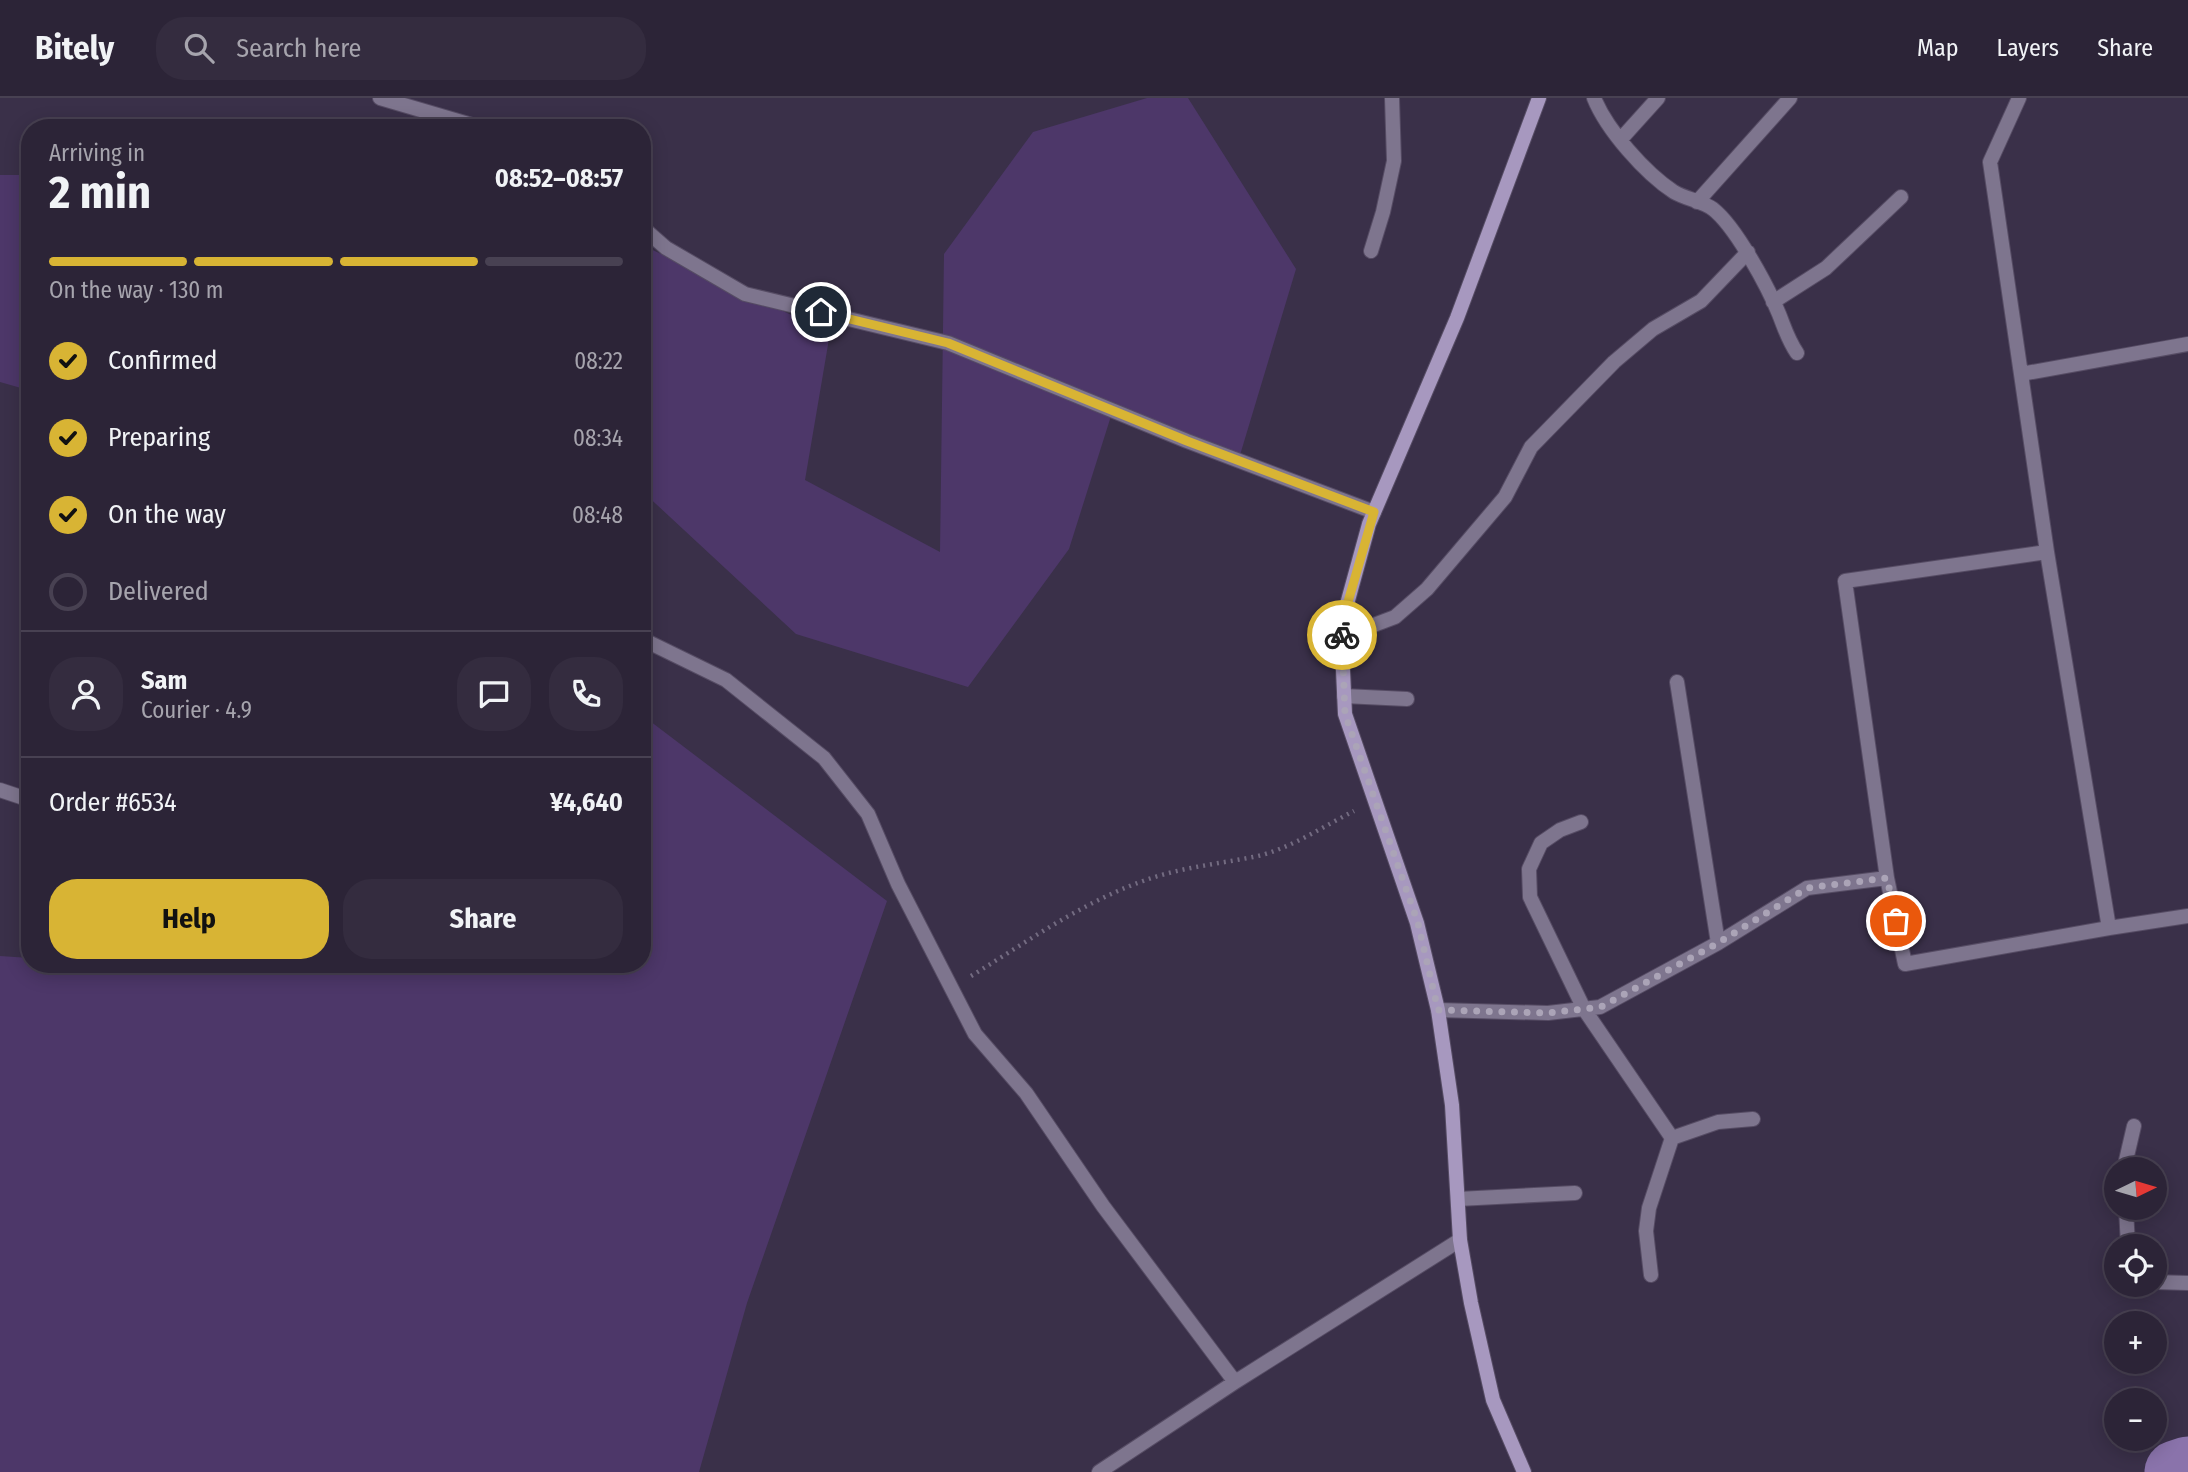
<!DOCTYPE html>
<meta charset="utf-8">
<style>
:root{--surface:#2c2437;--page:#342c3f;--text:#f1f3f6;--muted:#a6a4ad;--line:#484152;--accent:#d8b434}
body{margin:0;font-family:"Fira Sans Condensed",sans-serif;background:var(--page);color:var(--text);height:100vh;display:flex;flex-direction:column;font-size:26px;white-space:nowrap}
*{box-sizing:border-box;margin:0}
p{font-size:23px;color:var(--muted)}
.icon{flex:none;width:38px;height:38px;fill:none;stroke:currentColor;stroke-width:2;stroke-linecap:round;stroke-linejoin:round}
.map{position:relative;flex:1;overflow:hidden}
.side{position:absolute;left:21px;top:21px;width:630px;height:854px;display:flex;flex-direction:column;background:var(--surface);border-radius:28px;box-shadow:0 4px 18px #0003,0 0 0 2px var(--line)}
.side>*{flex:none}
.needle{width:46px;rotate:85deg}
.fabs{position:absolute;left:2104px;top:1059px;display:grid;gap:14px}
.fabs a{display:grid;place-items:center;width:63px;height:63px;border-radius:50%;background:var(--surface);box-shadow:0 4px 18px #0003,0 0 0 2px var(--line);font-size:35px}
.pin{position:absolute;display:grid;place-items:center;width:60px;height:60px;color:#fff;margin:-30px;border:4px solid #fff;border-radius:50%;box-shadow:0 2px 7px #0007}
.courier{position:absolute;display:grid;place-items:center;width:70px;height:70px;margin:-35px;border:5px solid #d8b434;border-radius:50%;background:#fff;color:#222;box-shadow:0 2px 9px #0007}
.head em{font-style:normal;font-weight:700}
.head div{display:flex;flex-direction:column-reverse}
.head{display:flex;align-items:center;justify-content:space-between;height:119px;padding:0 28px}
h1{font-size:46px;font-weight:700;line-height:52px}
.bar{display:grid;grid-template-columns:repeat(4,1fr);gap:10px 7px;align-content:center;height:84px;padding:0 28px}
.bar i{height:9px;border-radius:5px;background:var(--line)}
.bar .current{background:var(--accent)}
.bar p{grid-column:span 4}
.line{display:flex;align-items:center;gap:18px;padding:0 28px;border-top:2px solid var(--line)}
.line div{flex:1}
.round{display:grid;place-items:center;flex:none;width:74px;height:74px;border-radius:28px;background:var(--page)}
ol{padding:0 28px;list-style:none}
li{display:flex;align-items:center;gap:21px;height:77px}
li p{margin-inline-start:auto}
li .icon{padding:7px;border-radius:50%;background:var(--accent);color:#111;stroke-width:4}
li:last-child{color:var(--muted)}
li i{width:38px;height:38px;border:4px solid var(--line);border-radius:50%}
.action{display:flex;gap:14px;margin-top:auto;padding:14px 28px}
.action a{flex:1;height:80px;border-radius:28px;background:var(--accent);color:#111;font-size:28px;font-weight:700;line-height:80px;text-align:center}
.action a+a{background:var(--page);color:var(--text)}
header{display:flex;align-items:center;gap:42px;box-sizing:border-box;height:98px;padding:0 35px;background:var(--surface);border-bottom:2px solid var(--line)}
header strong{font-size:33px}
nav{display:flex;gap:38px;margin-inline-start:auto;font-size:24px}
.search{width:490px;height:63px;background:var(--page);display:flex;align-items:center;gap:18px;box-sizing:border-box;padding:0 24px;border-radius:28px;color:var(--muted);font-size:26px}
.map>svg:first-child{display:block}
.green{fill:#4d3769}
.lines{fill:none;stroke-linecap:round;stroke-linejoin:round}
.river{stroke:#8a73ab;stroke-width:63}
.lane-casing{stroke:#564c64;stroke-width:16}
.street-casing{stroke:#564c64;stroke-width:16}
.secondary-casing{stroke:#564c64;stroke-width:16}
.path{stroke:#736b81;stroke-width:4.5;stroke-dasharray:2 5;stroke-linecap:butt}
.lane{stroke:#7e758e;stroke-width:14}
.street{stroke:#7e758e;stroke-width:14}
.secondary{stroke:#a798bf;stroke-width:14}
.done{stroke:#aba4b7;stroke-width:7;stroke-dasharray:0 12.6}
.route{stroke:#d8b434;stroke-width:9}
</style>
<header>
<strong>Bitely</strong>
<div class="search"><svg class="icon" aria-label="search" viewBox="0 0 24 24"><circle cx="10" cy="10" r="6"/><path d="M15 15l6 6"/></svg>Search here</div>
<nav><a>Map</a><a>Layers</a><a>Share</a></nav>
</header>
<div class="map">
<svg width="2188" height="1374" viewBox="0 0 2188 1374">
<rect width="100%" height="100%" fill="#3a3049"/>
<path class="green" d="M 1147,0 L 1188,0 L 1296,171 L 1237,367 L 1111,318 L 1069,451 L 968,589 L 796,536 L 642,393 L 642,147 L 830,235 L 805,382 L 940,454 L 944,156 L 1033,34 Z
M 0,77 L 30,77 L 30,298 L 21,290 L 0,284 Z
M 642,617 L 887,803 L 747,1205 L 699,1374 L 0,1374 L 0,858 L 30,860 L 30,866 L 642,866 Z"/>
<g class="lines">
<path class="river" d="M 2176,1374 L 2188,1370"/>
<g class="lane-casing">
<path id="lane" d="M 1371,153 L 1383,114 L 1394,63 L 1392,0"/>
</g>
<g class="street-casing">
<path id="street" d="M 380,0 L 482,30
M 1594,0 C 1607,32 1645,75 1674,94 C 1686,101 1702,103 1713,111 C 1736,129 1768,189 1779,216 C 1785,231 1788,242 1797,255
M 2019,0 L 1990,64 L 2047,454 L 2109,830 L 2188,818
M 1621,41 L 1658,0
M 1697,104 L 1790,0
M 642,129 L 666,150 L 745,196 L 948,245 L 1187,343 L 1374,414
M 1773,204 L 1826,170 L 1901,99
M 2021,276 L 2188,246
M 1342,539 L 1395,519 L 1427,491 L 1505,399 L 1531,349 L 1614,264 L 1653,231 L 1701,203 L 1748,154
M 642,541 L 726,582 L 824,660 L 868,716 L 898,786 L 975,936 L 1026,995 L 1103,1108 L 1235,1284
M 1677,584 L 1718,845
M 1344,598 L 1407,601
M 0,692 L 30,702
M 1581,724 L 1560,732 L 1541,745 L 1529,771 L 1530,799 L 1584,911 L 1672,1040 L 1718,1024 L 1753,1021
M 1887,780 L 1905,866 L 2109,830
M 1438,912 L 1548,915 L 1600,909 L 1718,845 L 1807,790 L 1887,780 L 1845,483 L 2047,454
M 2124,1071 L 2134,1028
M 1458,1101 L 1575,1095
M 2126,1110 L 2128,1148
M 1651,1177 L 1646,1133 L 1649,1110 L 1672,1040
M 2154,1184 L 2188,1185
M 1099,1374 L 1235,1284 L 1460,1142"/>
</g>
<g class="secondary-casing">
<path id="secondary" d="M 1524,1374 L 1493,1302 L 1471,1205 L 1460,1142 L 1452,1007 L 1438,912 L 1417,825 L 1345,616 L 1341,528 L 1369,426 L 1457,220 L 1539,0"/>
</g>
<path class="path" d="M 971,878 C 1027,844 1081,805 1143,783 C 1181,769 1219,766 1258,758 C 1291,750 1324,728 1354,713"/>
<use href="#lane" class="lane"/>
<use href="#street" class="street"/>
<use href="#secondary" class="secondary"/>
</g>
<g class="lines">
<path class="done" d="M 1342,537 L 1345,616 L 1418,825 L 1438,912 L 1548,915 L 1601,909 L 1718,845 L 1807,790 L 1887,780 L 1896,823"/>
<path class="route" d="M 821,214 L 948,245 L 1187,343 L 1374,414 L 1341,528 L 1342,537"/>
</g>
</svg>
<div class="fabs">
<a><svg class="needle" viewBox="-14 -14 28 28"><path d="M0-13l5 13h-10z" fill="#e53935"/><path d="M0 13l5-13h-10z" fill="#a6a4ad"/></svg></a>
<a><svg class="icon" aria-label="locate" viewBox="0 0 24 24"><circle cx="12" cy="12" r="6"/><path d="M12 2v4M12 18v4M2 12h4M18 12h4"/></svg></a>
<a>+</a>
<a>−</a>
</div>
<div class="pin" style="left:1896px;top:823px;background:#ea580c"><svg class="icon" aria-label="bag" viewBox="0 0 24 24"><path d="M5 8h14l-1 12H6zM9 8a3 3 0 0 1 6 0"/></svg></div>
<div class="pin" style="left:821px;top:214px;background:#1f2937"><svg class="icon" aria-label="home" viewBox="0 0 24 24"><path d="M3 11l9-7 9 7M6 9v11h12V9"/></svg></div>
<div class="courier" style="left:1342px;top:537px"><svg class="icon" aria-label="bike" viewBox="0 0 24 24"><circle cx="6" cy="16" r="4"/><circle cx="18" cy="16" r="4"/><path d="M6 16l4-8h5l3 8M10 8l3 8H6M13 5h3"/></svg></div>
<section class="side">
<div class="head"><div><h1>2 min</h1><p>Arriving in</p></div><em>08:52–08:57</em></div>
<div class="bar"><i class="current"></i><i class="current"></i><i class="current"></i><i></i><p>On the way · 130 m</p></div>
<ol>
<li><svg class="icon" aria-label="check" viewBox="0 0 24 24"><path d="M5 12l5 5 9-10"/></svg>Confirmed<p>08:22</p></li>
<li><svg class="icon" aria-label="check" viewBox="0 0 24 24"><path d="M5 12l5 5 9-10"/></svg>Preparing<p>08:34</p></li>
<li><svg class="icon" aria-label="check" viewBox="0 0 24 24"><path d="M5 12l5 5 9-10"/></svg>On the way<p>08:48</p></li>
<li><i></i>Delivered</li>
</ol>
<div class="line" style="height:126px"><a class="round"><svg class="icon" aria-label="person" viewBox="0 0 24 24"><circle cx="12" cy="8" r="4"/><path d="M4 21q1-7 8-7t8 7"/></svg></a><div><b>Sam</b><p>Courier · 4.9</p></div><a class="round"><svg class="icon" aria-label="chat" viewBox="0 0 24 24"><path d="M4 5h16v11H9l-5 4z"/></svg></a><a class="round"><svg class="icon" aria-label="phone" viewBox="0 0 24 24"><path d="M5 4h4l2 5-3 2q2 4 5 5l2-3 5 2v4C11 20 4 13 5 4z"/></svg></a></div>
<div class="line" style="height:91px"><div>Order #6534</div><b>¥4,640</b></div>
<div class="action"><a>Help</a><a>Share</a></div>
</section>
</div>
